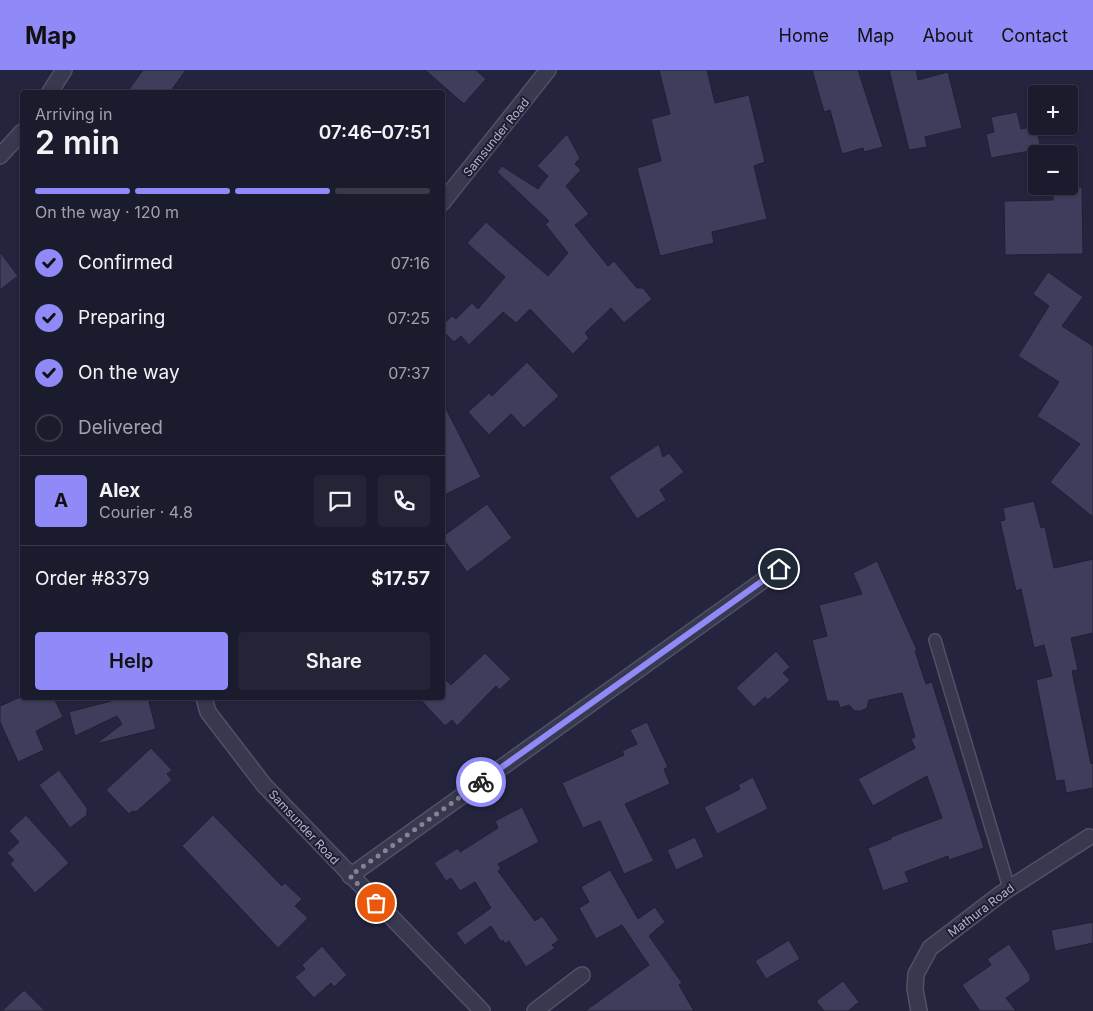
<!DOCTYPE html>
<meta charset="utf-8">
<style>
:root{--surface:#1b1b2e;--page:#242436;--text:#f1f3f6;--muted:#a0a1aa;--line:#39394a;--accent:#9089f8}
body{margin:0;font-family:Inter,sans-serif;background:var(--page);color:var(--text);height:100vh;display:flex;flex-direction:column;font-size:19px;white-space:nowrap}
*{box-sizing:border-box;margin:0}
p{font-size:16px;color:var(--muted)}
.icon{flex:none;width:28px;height:28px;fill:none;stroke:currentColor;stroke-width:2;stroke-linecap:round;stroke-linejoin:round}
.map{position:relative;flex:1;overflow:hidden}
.details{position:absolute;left:20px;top:20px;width:425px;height:610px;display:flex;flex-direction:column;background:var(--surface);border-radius:5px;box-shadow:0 1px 4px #0004,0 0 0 1px var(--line)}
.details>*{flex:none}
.buttons{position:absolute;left:1028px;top:15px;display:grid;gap:10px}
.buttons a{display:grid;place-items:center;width:50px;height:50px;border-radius:5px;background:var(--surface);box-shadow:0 1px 4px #0004,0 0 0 1px var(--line);font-size:25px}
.pin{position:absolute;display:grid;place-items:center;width:42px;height:42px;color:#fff;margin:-21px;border:2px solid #fff;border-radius:50%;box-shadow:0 1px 5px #0007}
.courier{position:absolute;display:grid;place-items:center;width:50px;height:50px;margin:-25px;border:4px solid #9089f8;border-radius:50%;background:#fff;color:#222;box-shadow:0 1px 6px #0007}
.head em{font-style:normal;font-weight:600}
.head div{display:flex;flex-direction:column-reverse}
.head{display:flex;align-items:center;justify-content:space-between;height:85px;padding:0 15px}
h1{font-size:32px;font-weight:600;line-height:38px}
.bar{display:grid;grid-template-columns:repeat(4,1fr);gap:8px 5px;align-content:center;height:60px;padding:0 15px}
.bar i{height:6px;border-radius:4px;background:var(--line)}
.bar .current{background:var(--accent)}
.bar p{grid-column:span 4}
.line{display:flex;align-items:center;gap:12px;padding:0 15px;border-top:1px solid var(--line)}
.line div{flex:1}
.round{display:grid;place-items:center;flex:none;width:52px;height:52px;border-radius:5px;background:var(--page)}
ol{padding:0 15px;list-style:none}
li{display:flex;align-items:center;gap:15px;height:55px}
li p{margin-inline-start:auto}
li .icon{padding:5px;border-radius:50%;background:var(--accent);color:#111;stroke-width:4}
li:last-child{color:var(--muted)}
li i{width:28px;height:28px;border:2px solid var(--line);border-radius:50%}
.action{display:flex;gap:10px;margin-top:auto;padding:10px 15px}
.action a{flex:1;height:58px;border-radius:5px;background:var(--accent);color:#111;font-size:20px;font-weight:600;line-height:58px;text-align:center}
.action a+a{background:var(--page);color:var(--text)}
header{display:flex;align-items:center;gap:30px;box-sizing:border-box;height:70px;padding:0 25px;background:var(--accent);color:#111}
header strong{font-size:24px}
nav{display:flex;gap:28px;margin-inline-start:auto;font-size:18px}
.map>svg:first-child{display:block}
.building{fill:#3e3e5c;stroke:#1f1f35}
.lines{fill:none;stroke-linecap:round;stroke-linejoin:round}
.service-casing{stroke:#505066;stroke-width:14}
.minor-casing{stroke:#505066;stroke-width:18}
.service{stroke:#38384e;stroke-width:11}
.minor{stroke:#38384e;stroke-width:15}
.done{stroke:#828298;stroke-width:5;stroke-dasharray:0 9}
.route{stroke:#9089f8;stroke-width:6}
.labels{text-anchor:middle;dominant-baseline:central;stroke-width:4;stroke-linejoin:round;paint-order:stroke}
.street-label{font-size:12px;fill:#b5b4c9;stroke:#1d1d33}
</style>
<header>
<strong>Map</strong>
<nav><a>Home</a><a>Map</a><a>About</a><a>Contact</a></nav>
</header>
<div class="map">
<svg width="1093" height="941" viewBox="0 0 1093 941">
<rect width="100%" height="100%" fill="#24243e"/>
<path class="building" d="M 143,0 L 186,0 L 170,22 L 127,22 Z
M 425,0 L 476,0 L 486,9 L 464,34 Z
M 659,0 L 707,0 L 715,33 L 749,25 L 765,92 L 754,96 L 767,149 L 712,162 L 714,173 L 660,186 L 637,98 L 661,91 L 651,49 L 670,44 Z
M 812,0 L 858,0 L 883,77 L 864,82 L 863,78 L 842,84 L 830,40 L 824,42 Z
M 889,0 L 916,0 L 918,10 L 948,2 L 962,58 L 925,67 L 927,77 L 909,80 Z
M 1017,42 L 1021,59 L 1036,56 L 1041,79 L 991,88 L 986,64 L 994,62 L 991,47 Z
M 567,64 L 580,88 L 575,94 L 581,100 L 566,116 L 589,144 L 575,155 L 608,196 L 614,191 L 637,218 L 643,218 L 652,229 L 624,253 L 611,238 L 585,263 L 589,268 L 573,284 L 530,239 L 516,253 L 503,242 L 469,275 L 461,266 L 454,272 L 442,260 L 442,255 L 452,246 L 456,249 L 472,233 L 478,239 L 505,207 L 467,173 L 486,152 L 548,206 L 568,183 L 545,154 L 549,151 L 497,102 L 502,96 L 538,119 L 548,106 L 537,96 Z
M 1053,117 L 1082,117 L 1083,184 L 1005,185 L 1004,131 L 1053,130 Z
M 0,182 L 18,206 L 0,220 Z
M 1048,202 L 1083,227 L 1062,256 L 1093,276 L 1093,447 L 1050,412 L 1080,374 L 1037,346 L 1059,312 L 1018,286 L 1049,236 L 1033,224 Z
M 527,292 L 559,326 L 524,358 L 511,344 L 489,365 L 468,342 L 489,323 L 492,326 Z
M 442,331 L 481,407 L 442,426 Z
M 659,374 L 663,387 L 669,383 L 684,402 L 660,420 L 666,430 L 637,449 L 609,407 Z
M 1034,431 L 1041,458 L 1045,457 L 1054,498 L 1093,489 L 1093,563 L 1071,568 L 1078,600 L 1072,601 L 1091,694 L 1093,693 L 1093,718 L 1066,723 L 1064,710 L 1056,711 L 1036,610 L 1052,606 L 1044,575 L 1034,578 L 1021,519 L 1016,521 L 1000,451 L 1005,450 L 1003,438 Z
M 487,434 L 512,468 L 467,502 L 442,467 Z
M 877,491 L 917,580 L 915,581 L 926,614 L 932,612 L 984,778 L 949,790 L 948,786 L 905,802 L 909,812 L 883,821 L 868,778 L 891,769 L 891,767 L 942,748 L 927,706 L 873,736 L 858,709 L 915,678 L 911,669 L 915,667 L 902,623 L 869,630 L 867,638 L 861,641 L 855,641 L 849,635 L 840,638 L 838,631 L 827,631 L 812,570 L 827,566 L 819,535 L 862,524 L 853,503 Z
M 776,581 L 790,597 L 783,603 L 790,610 L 768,630 L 765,627 L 754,637 L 736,618 Z
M 485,583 L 511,609 L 499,620 L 496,616 L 457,656 L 452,650 L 445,656 L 419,628 L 442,628 L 442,606 L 451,615 Z
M 18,628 L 54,628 L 63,647 L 36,661 L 44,680 L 18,692 L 0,652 L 0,636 Z
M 110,628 L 156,628 L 149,632 L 156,659 L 96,674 L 122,654 L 117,646 L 75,666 L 69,642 L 111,631 Z
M 647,652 L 668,697 L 664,699 L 670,714 L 625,734 L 654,791 L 624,804 L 600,751 L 583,758 L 562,713 L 624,685 L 622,681 L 637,674 L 630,660 Z
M 151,678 L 172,700 L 167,704 L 172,710 L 136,742 L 132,741 L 129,744 L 106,720 Z
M 59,700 L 87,738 L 87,745 L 70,758 L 39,715 Z
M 753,707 L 768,739 L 717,764 L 704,737 L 740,719 L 738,715 Z
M 522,737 L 539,772 L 498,794 L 501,799 L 498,801 L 535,851 L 542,846 L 559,870 L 552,875 L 555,878 L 526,897 L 509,871 L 505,874 L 503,870 L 501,872 L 491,856 L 465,875 L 456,863 L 491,838 L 475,812 L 460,821 L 451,808 L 446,811 L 434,793 L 458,778 L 460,782 L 498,758 L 495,751 Z
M 26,745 L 69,793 L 35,823 L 10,794 L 14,790 L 7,783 L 19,772 L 9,761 Z
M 213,745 L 282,816 L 285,813 L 302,829 L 295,836 L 308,848 L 278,878 L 182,776 Z
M 695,767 L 704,787 L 676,800 L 667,780 Z
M 610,800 L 638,849 L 655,837 L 665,852 L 649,866 L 682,913 L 679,915 L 694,941 L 585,941 L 649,895 L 622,855 L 596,869 L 579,838 L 589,832 L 581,817 Z
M 1093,852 L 1093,873 L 1055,881 L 1051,860 Z
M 789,870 L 800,889 L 766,909 L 755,891 Z
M 1009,874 L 1030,905 L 1030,911 L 1006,928 L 1016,941 L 980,941 L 962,915 L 991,895 L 987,889 Z
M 322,876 L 347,905 L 334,917 L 331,913 L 314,928 L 295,907 L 305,899 L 302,895 Z
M 843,911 L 859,932 L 848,941 L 824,941 L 816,931 Z
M 24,920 L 45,941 L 2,941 Z"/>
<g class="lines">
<g class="service-casing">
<path id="service" d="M 935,570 L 1009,818"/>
</g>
<g class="minor-casing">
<path id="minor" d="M 50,22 L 64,0
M 0,86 L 22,62
M 442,133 L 548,0
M 204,628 L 208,642 L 264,715 L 482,941
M 350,806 L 779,499
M 535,941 L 582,905
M 919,941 L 915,919 L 916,904 L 930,878 L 1002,823 L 1089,767"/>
</g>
<use href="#service" class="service"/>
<use href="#minor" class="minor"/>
</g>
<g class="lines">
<path class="done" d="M 376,833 L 350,806 L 481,712"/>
<path class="route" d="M 481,712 L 779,499"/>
</g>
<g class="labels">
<g class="street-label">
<text transform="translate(496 67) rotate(-51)">Samsunder Road</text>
<text transform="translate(304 757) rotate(47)">Samsunder Road</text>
<text transform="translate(981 840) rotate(-37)">Mathura Road</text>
</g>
</g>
</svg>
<div class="buttons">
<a>+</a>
<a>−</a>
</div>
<div class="pin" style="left:376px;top:833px;background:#ea580c"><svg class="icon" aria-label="bag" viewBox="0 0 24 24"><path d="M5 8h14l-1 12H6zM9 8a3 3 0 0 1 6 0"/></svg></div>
<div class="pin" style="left:779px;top:499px;background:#1f2937"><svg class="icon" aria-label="home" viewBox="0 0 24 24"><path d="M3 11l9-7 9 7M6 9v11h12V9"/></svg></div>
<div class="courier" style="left:481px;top:712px"><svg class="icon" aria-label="bike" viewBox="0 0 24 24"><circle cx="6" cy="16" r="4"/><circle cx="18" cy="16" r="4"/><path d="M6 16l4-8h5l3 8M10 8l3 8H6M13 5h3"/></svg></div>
<section class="details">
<div class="head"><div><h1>2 min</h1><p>Arriving in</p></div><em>07:46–07:51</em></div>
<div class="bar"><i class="current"></i><i class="current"></i><i class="current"></i><i></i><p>On the way · 120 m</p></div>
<ol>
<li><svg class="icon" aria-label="check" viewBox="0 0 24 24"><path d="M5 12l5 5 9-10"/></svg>Confirmed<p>07:16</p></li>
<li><svg class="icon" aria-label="check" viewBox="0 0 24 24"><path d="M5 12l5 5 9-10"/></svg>Preparing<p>07:25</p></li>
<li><svg class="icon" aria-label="check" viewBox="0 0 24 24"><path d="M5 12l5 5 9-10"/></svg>On the way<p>07:37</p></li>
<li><i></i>Delivered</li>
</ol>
<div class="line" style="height:90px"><b class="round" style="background:var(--accent);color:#111">A</b><div><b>Alex</b><p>Courier · 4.8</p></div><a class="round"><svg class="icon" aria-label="chat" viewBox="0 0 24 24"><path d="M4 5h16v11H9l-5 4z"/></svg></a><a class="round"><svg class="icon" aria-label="phone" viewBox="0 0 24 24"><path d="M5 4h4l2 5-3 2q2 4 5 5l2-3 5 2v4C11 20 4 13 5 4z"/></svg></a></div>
<div class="line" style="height:65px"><div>Order #8379</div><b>$17.57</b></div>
<div class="action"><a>Help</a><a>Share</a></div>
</section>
</div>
